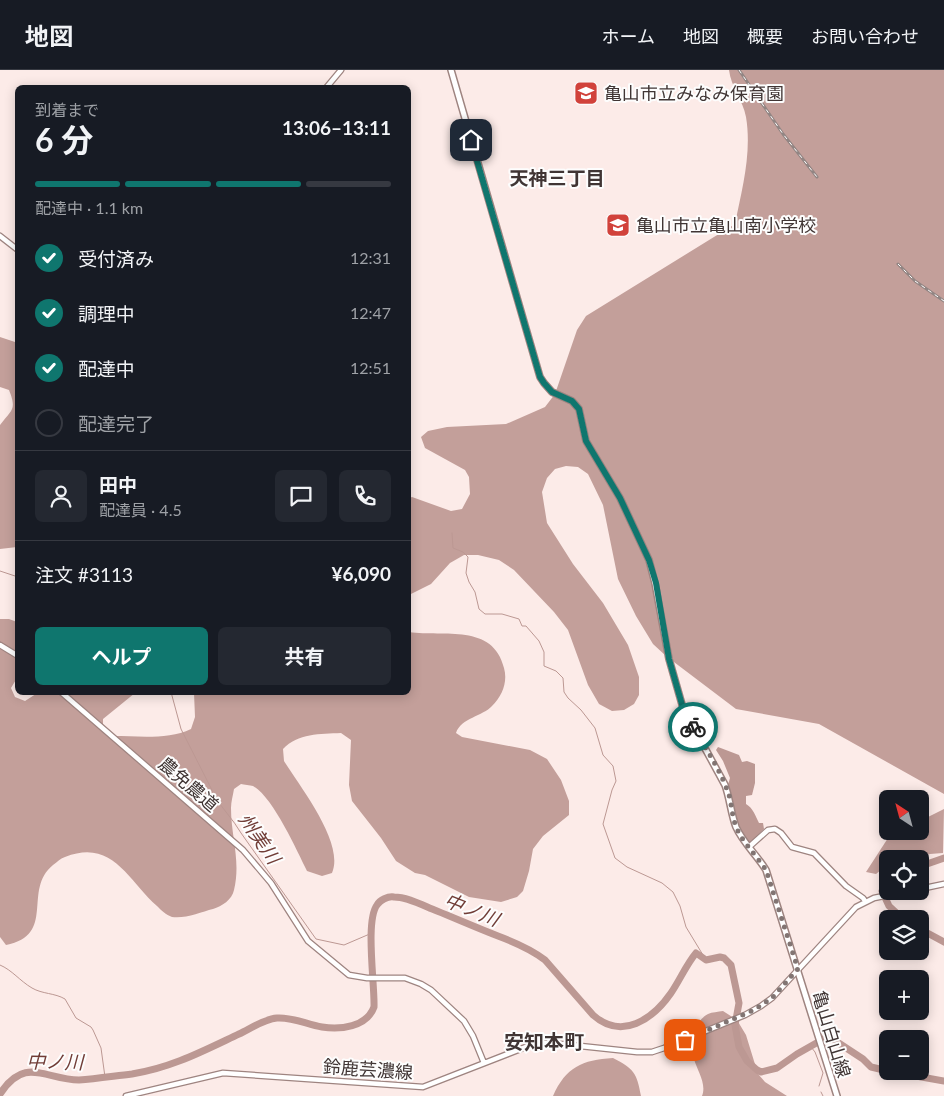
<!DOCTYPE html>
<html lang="ja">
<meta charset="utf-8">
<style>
:root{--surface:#171b24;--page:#242831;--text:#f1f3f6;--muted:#9ea1a6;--line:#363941;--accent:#0f766e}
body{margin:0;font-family:Lato,"Noto Sans JP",sans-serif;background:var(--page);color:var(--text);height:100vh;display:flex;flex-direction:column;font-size:19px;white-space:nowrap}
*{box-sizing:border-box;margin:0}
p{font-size:16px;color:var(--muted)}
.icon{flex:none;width:28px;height:28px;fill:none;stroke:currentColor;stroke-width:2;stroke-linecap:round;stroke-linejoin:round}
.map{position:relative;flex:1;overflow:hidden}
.panel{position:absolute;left:15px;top:15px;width:396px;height:610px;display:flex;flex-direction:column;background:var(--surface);border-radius:8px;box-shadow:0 2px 12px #0003}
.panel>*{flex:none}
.needle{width:32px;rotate:324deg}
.buttons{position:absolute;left:879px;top:720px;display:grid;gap:10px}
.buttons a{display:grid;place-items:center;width:50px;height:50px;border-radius:8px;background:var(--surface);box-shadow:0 2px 12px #0003;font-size:25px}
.pin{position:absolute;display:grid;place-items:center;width:42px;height:42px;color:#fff;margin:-21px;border-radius:10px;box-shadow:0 2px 8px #0006}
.courier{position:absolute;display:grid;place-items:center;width:50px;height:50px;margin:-25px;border:4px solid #0f766e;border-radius:50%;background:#fff;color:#222;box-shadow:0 1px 6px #0007}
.headline em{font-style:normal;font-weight:700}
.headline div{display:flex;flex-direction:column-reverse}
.headline{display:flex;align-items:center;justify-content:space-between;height:85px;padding:0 20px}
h1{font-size:32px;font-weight:700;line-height:38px}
.bar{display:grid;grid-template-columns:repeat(4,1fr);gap:8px 5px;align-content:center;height:60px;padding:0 20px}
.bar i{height:6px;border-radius:4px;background:var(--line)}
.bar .current{background:var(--accent)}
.bar p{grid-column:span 4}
.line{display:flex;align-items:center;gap:12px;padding:0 20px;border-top:1px solid var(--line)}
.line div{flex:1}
.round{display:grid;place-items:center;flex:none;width:52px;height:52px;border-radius:8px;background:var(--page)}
ol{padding:0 20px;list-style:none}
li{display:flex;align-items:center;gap:15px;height:55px}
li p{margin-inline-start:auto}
li .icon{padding:5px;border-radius:50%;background:var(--accent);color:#fff;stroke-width:4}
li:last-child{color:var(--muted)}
li i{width:28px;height:28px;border:2px solid var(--line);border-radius:50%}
.button{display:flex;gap:10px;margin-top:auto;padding:10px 20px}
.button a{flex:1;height:58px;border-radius:8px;background:var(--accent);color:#fff;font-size:20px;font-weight:700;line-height:58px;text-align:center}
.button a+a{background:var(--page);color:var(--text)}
header{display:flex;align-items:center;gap:30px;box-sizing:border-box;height:70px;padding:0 25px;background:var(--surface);border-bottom:1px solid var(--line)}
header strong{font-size:24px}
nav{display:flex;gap:28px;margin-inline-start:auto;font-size:18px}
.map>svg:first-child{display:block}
.forest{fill:#c39f9a}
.water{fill:#bc9893}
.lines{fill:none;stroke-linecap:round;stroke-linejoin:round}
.stream{stroke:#bc9893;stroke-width:1}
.river{stroke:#bc9893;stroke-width:7}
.secondary-casing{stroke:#9e8480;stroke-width:7}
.primary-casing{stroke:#9e8480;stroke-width:8}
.secondary{stroke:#fff;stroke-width:4.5}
.primary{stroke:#fff;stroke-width:5}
.rail-casing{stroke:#928583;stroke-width:3}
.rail{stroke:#fdfdfd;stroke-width:1;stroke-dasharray:4;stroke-linecap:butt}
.done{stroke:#827573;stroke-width:5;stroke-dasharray:0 9}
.route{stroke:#0f766e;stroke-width:6}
.labels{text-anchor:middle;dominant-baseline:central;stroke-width:4;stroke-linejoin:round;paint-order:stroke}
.poi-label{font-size:18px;fill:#403534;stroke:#fdfdfd;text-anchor:start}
.street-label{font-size:18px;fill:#403534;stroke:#fdfdfd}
.neighbourhood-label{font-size:19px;font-weight:bold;fill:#403534;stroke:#fdfdfd}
.water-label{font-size:19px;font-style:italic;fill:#713d37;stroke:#fdfdfd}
.quarter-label{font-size:20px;font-weight:bold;fill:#403534;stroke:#fdfdfd}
</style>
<header>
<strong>地図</strong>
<nav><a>ホーム</a><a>地図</a><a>概要</a><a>お問い合わせ</a></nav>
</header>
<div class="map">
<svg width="944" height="1026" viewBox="0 0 944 1026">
<rect width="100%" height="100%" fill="#fcebe8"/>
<path class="forest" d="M 729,0 L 944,0 L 944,724 L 819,654 L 736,639 L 666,586 L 653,574 L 636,546 L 618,509 L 603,435 L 588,404 L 578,397 L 566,396 L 555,399 L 547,408 L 542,422 L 547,453 L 573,494 L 603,533 L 628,575 L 639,607 L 639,625 L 634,634 L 624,640 L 612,641 L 599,634 L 588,615 L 568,560 L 554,542 L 514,500 L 499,490 L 478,485 L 464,485 L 450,493 L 431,514 L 409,525 L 409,428 L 412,427 L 451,441 L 462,439 L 470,424 L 469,407 L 465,400 L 425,378 L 421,367 L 428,361 L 447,357 L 506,354 L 545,337 L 555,324 L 577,260 L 586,246 L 735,154 C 742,119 752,83 746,47 C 743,30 731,17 729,0 Z
M 0,267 L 18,273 L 17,477 L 0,479 L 0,355 C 12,339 17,340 9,320 L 0,317 Z
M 0,549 L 9,549 L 17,552 L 17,608 L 11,618 L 15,627 L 25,631 L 39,622 L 135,623 L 103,649 L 103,656 L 113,666 C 138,666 168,670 191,659 L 195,647 L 194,623 L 409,622 L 409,562 C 444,567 493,553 504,598 C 508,612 502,626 492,636 C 483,646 461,648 456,663 L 462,667 L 530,680 L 547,689 L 561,710 L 569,731 L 569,745 L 543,766 L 533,779 L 529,801 L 523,821 L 517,827 L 501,832 L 469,827 L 425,805 L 415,803 L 396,791 L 381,768 L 352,731 L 349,715 L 351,670 L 341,663 C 320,664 298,663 283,679 L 284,691 C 300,717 345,773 332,803 L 322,806 L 307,801 C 297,781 273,727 253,716 C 250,715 244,715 241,714 L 234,719 C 233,725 231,732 231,738 C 231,767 241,791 234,820 C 232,830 222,836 213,839 C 201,842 185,849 172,847 C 166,845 161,840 157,836 C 128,811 113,768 65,787 C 61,788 57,792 53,795 C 22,820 57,865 6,875 L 0,867 Z
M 944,739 L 943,783 L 930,784 L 914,789 L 888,789 L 887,795 L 876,804 L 866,802 L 888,768 L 901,761 L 920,761 L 920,751 Z
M 723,941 L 737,950 L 746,965 L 758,1004 L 765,1012 L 787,1026 L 702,1026 C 707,1014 697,1000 694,989 C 689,973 693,952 708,944 C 712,942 718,942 723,941 Z
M 613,988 C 634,999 637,1003 641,1026 L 553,1026 C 566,997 582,990 613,988 Z"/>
<path class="water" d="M 718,677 L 739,685 L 742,692 L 747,691 L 755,694 L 755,713 L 752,725 L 746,726 L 746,734 C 753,738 755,745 759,753 L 763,753 L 764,759 L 751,772 L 748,772 L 738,756 L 728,715 L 730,708 L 723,691 L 716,680 Z"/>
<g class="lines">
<path class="stream" d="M 452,463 L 453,478 L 463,482 L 468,487 L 466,503 L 469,512 L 475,522 L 479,539 L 485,544 L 502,544 L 519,549 L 522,556 L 526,556 L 539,571 L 544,582 L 544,596 L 556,601 L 563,608 L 564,622 L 568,628 L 581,640 L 595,658 L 603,685 L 613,696 L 616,711 L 612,720 L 603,754 L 615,788 L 627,797 L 662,813 L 673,822 L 680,836 L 686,857 L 706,890
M 0,501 L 18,507
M 171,622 L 181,659 L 215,726 C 222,739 233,749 241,763 L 316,869 L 344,875 L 372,863
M 0,895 C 12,900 20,911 32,918 C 42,924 55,923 65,929 L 76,948 L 91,957 L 93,960 L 101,978 L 105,1007
M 811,977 L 815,982 L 823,1003 L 819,1016
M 821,1022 L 823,1026"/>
<path class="river" d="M 920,792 L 927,794 L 944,788
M 888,811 L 882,821 L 889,836 L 903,849
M 920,859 L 944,872
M 888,1001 L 944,1011
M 0,1024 C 25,985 46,1010 79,1010 C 96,1009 114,1006 132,1004 C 171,998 203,981 239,964 C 250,959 264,949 277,948 C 293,947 306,954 322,957 C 340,960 367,957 374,937 C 375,916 365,851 377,835 C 380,830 388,826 394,827 C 408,827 424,836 437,841 C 457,849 477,858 498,866 C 514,872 531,879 545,890 L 593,945 C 622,971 653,949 671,923 C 680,910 686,895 696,883 L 706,890 L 720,887 L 724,888 L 731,895 L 739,933 L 735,955 L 739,977 L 747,991 L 757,1000 L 761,1002 L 777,998 L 797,984 L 827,967 L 831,968 L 863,989 L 871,997 L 888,1001"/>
<g class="secondary-casing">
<path id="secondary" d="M 326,18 L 341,0
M 0,166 L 18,180
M 0,575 L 18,586
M 61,622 L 243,780 L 271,813 L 308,871 L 349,905 L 367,908 L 405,908 L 421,914 L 431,920 L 464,951 L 473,966 L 484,993
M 749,777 L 768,760 L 775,759 L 781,763 L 792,777 L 814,783 L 846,816 L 863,828 L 865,831
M 920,819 L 944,814
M 126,1026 L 223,1003 L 423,1017 L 536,973 L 552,973 L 637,982 L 652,982 L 664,978 L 745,945 L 761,936 L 772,928 L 856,837 L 874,828 L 908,821"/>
</g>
<g class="primary-casing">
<path id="primary" d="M 451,0 L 540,307 L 544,313 L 552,322 L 572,331 L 579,339 L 586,371 L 620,428 L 649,490 L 655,513 L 669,589 L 683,638 L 725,715 C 730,729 731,744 736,757 C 743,773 757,785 766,800 L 837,1026"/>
</g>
<use href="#secondary" class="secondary"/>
<use href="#primary" class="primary"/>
<g class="rail-casing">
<path id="rail" d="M 739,0 L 783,64 L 817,107
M 898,194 L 915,211 L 944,231"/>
</g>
<use href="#rail" class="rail"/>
</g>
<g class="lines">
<path class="done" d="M 685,970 L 754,940 L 772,928 L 798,899 L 766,800 C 757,786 744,774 737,759 C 732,748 732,736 729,725 C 721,701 706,679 693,657"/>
<path class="route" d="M 471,70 L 540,307 L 544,313 L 552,322 L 572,331 L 579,339 L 586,371 L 620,428 L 649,490 L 656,513 L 669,589 L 683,638 L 693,657"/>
</g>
<defs>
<g id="school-square" transform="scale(1.25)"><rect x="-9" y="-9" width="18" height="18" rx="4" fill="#d1423b" stroke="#fdfdfd"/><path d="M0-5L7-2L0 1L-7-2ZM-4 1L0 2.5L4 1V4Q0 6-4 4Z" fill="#fff"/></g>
</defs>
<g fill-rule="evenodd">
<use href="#school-square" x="586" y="23"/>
<use href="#school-square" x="618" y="155"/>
</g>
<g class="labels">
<g class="poi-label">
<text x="604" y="23">亀山市立みなみ保育園</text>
<text x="636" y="155">亀山市立亀山南小学校</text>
</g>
<g class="street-label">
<text transform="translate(189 714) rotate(41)">農免農道</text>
<text transform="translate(832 964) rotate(73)">亀山白山線</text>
<text transform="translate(368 999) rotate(4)">鈴鹿芸濃線</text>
</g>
<g class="neighbourhood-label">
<text x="557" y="107">天神三丁目</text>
</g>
<g class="water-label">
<text transform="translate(260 768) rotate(55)">州美川</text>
<text transform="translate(472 839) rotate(22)">中ノ川</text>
<text transform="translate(55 991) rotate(1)">中ノ川</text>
</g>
<g class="quarter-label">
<text x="544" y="971">安知本町</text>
</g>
</g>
</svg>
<div class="buttons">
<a><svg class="needle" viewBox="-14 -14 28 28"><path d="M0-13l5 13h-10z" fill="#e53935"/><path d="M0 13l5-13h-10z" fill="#9ea1a6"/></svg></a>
<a><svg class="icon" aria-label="locate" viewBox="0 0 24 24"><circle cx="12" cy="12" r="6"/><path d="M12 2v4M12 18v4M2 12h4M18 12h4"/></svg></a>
<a><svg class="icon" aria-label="layers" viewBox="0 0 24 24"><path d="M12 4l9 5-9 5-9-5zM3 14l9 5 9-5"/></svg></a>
<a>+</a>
<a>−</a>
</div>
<div class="pin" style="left:685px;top:970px;background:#ea580c"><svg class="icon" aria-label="bag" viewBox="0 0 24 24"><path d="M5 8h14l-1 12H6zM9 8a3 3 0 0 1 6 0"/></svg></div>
<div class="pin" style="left:471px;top:70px;background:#1f2937"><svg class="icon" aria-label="home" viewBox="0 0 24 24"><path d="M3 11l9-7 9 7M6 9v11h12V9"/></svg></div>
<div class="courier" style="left:693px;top:657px"><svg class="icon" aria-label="bike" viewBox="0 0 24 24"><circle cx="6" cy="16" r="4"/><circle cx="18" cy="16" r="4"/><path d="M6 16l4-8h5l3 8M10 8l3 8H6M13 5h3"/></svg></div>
<section class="panel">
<div class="headline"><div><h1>6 分</h1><p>到着まで</p></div><em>13:06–13:11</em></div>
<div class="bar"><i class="current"></i><i class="current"></i><i class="current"></i><i></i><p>配達中 · 1.1 km</p></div>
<ol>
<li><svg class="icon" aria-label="check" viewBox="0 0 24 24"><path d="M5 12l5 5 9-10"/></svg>受付済み<p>12:31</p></li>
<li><svg class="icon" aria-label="check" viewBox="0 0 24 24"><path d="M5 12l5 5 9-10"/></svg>調理中<p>12:47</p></li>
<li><svg class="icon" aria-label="check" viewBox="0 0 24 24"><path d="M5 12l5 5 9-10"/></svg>配達中<p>12:51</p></li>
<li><i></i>配達完了</li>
</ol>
<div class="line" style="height:90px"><a class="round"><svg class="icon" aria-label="person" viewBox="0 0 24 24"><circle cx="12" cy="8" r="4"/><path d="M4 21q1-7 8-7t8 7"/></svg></a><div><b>田中</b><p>配達員 · 4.5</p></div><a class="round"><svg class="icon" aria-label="chat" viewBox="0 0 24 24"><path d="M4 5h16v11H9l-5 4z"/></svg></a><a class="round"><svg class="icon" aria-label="phone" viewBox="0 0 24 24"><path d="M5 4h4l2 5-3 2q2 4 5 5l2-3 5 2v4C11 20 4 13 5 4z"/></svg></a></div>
<div class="line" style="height:65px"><div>注文 #3113</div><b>¥6,090</b></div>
<div class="button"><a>ヘルプ</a><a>共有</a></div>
</section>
</div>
